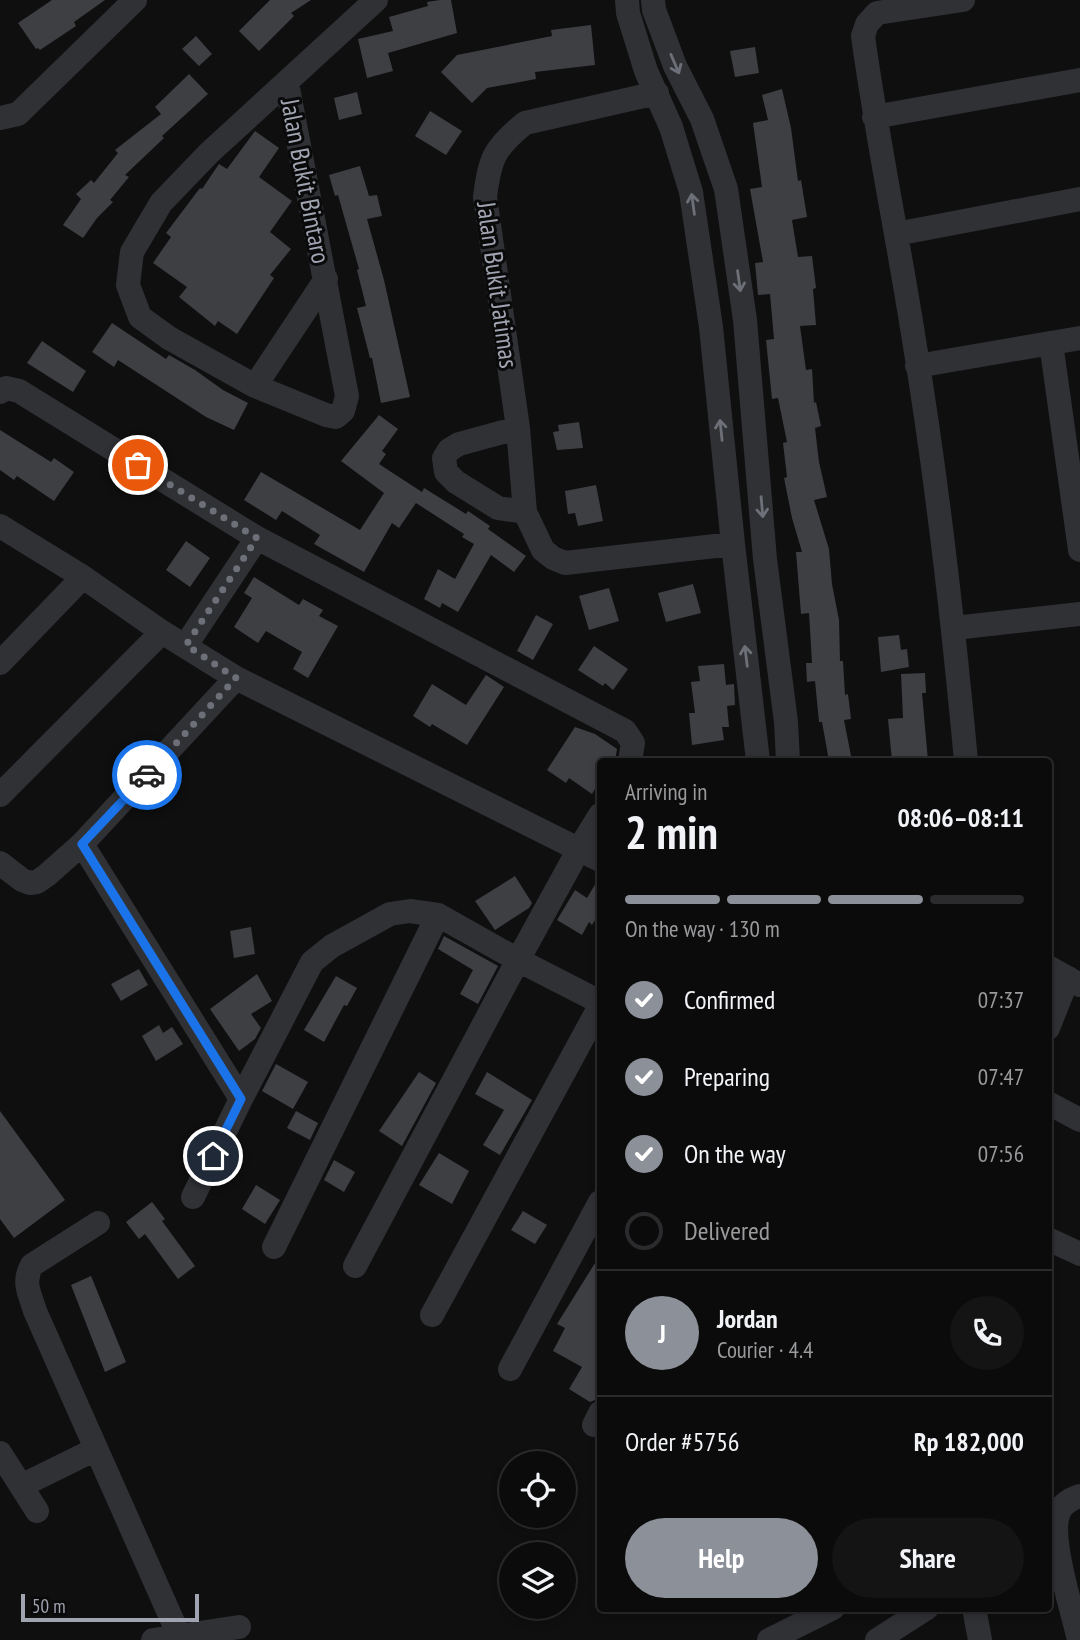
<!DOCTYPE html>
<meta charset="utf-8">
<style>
:root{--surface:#0b0b0c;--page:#141415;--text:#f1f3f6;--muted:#9a9b9d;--line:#2b2b2d;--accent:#8c9099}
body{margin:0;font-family:"PT Sans Narrow",sans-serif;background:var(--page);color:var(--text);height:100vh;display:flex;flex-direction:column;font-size:26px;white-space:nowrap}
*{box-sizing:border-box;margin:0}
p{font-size:23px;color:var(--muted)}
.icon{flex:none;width:38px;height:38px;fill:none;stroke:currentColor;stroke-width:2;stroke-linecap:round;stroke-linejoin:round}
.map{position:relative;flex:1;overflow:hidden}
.drawer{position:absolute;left:597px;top:758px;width:455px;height:854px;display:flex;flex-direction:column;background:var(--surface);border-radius:7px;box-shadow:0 4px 10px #0003,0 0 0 2px var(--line)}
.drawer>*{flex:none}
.buttons{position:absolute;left:499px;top:1451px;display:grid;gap:14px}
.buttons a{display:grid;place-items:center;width:77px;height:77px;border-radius:50%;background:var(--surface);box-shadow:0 4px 10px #0003,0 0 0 2px var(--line);font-size:35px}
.scale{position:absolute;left:21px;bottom:18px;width:178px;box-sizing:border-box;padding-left:7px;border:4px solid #a0a4b1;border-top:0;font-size:19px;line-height:24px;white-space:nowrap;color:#a0a4b1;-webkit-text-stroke:5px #0a0a0b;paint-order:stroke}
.pin{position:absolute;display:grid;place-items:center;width:60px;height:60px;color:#fff;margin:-30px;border:4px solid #fff;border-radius:50%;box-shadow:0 2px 7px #0007}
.courier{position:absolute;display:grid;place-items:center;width:70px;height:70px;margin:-35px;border:5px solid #1a73e8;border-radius:50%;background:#fff;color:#222;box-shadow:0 2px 9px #0007}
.overview em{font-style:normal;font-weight:800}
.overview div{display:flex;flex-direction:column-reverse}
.overview{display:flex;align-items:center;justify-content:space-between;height:119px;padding:0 28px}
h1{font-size:46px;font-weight:800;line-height:52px}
.bar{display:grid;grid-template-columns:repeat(4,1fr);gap:10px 7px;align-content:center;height:84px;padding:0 28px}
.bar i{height:9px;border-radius:5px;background:var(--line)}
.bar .selected{background:var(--accent)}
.bar p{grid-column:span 4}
.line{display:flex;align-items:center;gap:18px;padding:0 28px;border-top:2px solid var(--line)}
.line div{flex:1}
.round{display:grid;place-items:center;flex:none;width:74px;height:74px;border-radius:37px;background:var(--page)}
ol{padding:0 28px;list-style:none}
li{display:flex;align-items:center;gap:21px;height:77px}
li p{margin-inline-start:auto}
li .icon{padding:7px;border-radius:50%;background:var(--accent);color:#fff;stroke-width:4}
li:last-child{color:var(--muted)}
li i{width:38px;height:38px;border:4px solid var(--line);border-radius:50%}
.primary-button{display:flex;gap:14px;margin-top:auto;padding:14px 28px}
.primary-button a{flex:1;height:80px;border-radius:42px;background:var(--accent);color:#fff;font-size:28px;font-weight:800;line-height:80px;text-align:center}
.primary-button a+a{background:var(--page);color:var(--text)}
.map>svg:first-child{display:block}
.building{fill:#3e3f43}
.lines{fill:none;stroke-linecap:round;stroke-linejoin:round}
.minor{stroke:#303135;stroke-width:24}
.oneway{stroke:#6e7079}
.done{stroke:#6d7079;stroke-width:7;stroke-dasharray:0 12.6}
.route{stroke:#1a73e8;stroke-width:9}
.labels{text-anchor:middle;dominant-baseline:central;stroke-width:6;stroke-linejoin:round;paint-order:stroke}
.street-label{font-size:26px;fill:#a0a4b1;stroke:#0a0a0b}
</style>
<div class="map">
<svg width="1080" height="1640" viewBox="0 0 1080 1640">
<rect width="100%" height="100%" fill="#0f0f10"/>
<path class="building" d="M 52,0 L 105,0 L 74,22 L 76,26 L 40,50 L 38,48 L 36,49 L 18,23 Z
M 270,0 L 311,0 L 291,13 L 294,16 L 259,51 L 239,31 Z
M 440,0 L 451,0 L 457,33 L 388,53 L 393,71 L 367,78 L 358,39 L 393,31 L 389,17 L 428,6 L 427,2 Z
M 591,25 L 595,65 L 535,72 L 536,79 L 487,88 L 472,103 L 441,72 L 457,55 L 552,36 L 551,30 Z
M 196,36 L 212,54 L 199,66 L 182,49 Z
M 755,47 L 759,73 L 735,77 L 730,51 Z
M 189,74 L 208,94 L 162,136 L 164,138 L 125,175 L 129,177 L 110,200 L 113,202 L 97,218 L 83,238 L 63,225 L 81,199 L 76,194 L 91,180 L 94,183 L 118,153 L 115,150 L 161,114 L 155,107 Z
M 782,89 L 791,128 L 798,181 L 801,180 L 807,217 L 792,220 L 798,257 L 812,256 L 816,288 L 813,289 L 816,325 L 800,326 L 806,370 L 812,369 L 814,403 L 816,402 L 821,426 L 815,428 L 819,462 L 827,497 L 814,500 L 829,549 L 832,584 L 839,620 L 840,661 L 843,661 L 845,695 L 848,694 L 851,719 L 844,720 L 852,761 L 829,761 L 822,722 L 819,722 L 815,681 L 807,682 L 806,663 L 812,663 L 809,613 L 801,614 L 796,552 L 802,552 L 792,518 L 784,478 L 787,477 L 783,443 L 787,442 L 778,398 L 772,399 L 766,340 L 774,339 L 770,294 L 758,295 L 755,263 L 763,262 L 750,189 L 762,187 L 753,123 L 768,120 L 762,95 Z
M 357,92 L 362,114 L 339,120 L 334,98 Z
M 430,111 L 462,131 L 446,155 L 415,136 Z
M 255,131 L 279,148 L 259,177 L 292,201 L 270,232 L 291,249 L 270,275 L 274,278 L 237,334 L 218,321 L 215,326 L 179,297 L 187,287 L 153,263 L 171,237 L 166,233 L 200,188 L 202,189 L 219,164 L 227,169 Z
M 360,166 L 369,196 L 377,195 L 382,216 L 367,219 L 384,280 L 410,397 L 381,403 L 372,358 L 370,358 L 357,308 L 366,306 L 357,270 L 359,269 L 338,195 L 335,196 L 329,175 Z
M 112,323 L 166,359 L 169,355 L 195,370 L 223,390 L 248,403 L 234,430 L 206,417 L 118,360 L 114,367 L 92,352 Z
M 42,341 L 86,371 L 73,392 L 27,363 Z
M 379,415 L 398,429 L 382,451 L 386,454 L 379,464 L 422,492 L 424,488 L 466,514 L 468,511 L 490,526 L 488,529 L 526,556 L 514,572 L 491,555 L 458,612 L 442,603 L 440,608 L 424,599 L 438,569 L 455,579 L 474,544 L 462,537 L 464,534 L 416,503 L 399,528 L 392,523 L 364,572 L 314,544 L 320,535 L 282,511 L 276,520 L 244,500 L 261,472 L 360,530 L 384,493 L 341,461 Z
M 579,422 L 583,448 L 557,450 L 553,432 L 559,431 L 558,425 Z
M 0,430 L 51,462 L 54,458 L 74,472 L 54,501 L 17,476 L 14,480 L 0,470 Z
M 596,485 L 603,521 L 578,526 L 575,513 L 568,514 L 565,491 Z
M 186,541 L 210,558 L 190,587 L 166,570 Z
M 254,577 L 299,605 L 303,599 L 323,610 L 319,616 L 338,626 L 308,678 L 293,669 L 302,652 L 266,631 L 258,643 L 234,627 L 252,598 L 244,593 Z
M 693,584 L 701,613 L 666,622 L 658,593 Z
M 609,588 L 619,621 L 589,630 L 579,596 Z
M 536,615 L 553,624 L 533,660 L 517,651 Z
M 899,635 L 901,650 L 907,649 L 909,667 L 881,672 L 878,637 Z
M 594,646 L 628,669 L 613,690 L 605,683 L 603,686 L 578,670 Z
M 724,664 L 726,685 L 734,684 L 735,705 L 727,706 L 729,727 L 722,727 L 724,740 L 692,745 L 689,713 L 695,713 L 691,682 L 700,681 L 698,666 Z
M 925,673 L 926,693 L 922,693 L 928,761 L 892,761 L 888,719 L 903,718 L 901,674 Z
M 486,675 L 504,687 L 467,745 L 432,724 L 430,727 L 413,716 L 432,684 L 466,705 Z
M 575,727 L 595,734 L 617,749 L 615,761 L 600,761 L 600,781 L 592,794 L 569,778 L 566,783 L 547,770 Z
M 515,876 L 532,903 L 529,908 L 495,930 L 475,901 Z
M 600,876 L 600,912 L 592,925 L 589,922 L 582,935 L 557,920 L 575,890 L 587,898 Z
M 251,927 L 255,954 L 234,958 L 230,931 Z
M 444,936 L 498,966 L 478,1004 L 460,994 L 473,970 L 438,949 Z
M 139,969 L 148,985 L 121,1001 L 111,984 Z
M 257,974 L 272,1001 L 251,1014 L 261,1028 L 255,1039 L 239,1051 L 210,1009 Z
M 336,976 L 357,988 L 347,1006 L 344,1005 L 324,1042 L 304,1030 Z
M 159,1025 L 163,1033 L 172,1027 L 183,1044 L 156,1061 L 142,1036 Z
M 276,1064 L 308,1082 L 293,1109 L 262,1091 Z
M 419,1072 L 436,1083 L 402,1146 L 379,1131 Z
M 487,1072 L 532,1100 L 500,1155 L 483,1145 L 504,1110 L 475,1094 Z
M 0,1111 L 65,1200 L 14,1238 L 0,1219 Z
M 296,1111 L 318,1123 L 310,1140 L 287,1128 Z
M 439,1153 L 469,1171 L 452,1204 L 419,1185 Z
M 334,1160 L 355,1172 L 344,1192 L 324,1180 Z
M 256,1185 L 280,1200 L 265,1224 L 242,1209 Z
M 152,1202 L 165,1219 L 162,1221 L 195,1266 L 178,1279 L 145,1234 L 139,1239 L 126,1222 Z
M 523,1211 L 547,1225 L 535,1244 L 511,1230 Z
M 600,1255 L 600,1398 L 590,1402 L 569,1389 L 582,1367 L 553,1351 L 565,1328 L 557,1324 Z
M 91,1276 L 126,1362 L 105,1372 L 71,1285 Z"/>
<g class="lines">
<path class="minor" d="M 627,0 L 628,13 L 646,71 L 671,127 L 691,192 L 711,327 L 733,544 L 758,761
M 653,0 L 654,10 L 675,66 L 702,119 L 726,189 L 745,320 L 765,559 L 786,722 L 788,761
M 963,0 L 877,13 L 867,24 L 863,36 C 877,138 898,238 914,340 C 937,479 953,620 966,761
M 287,83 L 347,396 L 343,411 L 336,417 L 326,415 L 255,386 L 169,338 L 140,317 L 128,285 L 132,252 L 161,203 L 209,153 L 376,0
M 657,93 L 525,123 C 494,148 490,158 485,197 L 518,428 L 525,512 L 543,550 L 553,558 L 565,563 L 733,544
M 874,117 L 1080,80
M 0,118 L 18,114 L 135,0
M 896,234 L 1080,199
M 1051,343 L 1080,550
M 917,366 L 1080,338
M 255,386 L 326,279
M 0,392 L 6,388 L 19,391 L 257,538 L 625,731 L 633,743 L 630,761
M 518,428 L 459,444 L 449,450 L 444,458 L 446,472 L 456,482 L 498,508 L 525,512
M 0,526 L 83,577 L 162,632 L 236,678 L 600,860
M 954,628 L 1080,614
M 186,645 L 257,538
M 0,663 L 83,577
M 0,795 L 162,632
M 82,844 L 241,1099
M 0,863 L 22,880 L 30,883 L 37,882 L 47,875 L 82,844 L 236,678
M 1048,967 L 1080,985
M 1048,1028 L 1068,978
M 1048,1103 L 1080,1120
M 193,1197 L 241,1099 L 312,962 L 332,946 L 390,914 L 410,911 L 438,915
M 98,1223 L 32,1265 C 22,1282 30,1294 35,1311 L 181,1640
M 1048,1239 L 1080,1254
M 274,1247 L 438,915 L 518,960 L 600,1002
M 355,1266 L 518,960 L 579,849 L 600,815
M 432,1315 L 600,1006
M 510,1369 L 600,1202
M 594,1425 L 600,1413
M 0,1453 L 37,1511
M 21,1486 L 96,1449
M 974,1608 L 980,1640
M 153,1640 L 239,1627
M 769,1640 L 833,1608
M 877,1640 L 927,1608
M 1079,1640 C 1073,1612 1048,1537 1059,1512 C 1063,1503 1071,1499 1080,1496"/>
</g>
<defs><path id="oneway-shaft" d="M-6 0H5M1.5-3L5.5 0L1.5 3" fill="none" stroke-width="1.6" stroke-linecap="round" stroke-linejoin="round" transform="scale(1.75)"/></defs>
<g class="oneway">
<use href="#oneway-shaft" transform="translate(675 64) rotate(67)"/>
<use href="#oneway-shaft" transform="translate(693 204) rotate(-98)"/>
<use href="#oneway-shaft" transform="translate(739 281) rotate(82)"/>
<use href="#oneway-shaft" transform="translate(721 430) rotate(-96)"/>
<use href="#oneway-shaft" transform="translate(762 507) rotate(85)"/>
<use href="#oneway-shaft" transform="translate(746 656) rotate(-97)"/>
</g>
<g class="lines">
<path class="done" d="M 138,465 L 257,538 L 186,645 L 236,678 L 147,775"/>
<path class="route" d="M 147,775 L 82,844 L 241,1099 L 213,1156"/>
</g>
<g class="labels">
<g class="street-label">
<text transform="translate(306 181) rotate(79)">Jalan Bukit Bintaro</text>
<text transform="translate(498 285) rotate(82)">Jalan Bukit Jatimas</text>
</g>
</g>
</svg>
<div class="buttons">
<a><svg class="icon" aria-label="locate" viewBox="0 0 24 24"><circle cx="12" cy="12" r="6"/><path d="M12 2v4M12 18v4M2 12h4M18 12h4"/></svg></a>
<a><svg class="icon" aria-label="layers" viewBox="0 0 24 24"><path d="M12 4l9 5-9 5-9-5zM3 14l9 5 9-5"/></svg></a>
</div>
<div class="scale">50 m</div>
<div class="pin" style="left:138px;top:465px;background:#ea580c"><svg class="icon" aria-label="bag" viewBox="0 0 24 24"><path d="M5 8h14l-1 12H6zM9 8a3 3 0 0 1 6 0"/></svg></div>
<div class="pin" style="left:213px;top:1156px;background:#1f2937"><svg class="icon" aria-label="home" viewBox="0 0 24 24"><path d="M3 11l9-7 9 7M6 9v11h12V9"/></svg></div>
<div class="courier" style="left:147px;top:775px"><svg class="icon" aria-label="car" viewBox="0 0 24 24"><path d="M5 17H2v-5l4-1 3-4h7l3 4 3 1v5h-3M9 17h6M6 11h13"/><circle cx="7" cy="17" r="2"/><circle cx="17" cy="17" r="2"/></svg></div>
<section class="drawer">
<div class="overview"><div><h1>2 min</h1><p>Arriving in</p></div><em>08:06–08:11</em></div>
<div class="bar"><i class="selected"></i><i class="selected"></i><i class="selected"></i><i></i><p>On the way · 130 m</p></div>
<ol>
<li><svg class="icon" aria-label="check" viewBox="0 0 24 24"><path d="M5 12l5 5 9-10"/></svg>Confirmed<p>07:37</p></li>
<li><svg class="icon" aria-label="check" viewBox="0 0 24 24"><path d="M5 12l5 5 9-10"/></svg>Preparing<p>07:47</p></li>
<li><svg class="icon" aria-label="check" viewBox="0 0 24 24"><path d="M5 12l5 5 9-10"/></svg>On the way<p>07:56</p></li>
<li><i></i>Delivered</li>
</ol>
<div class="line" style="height:126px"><b class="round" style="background:var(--accent);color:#fff">J</b><div><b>Jordan</b><p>Courier · 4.4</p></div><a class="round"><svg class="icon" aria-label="phone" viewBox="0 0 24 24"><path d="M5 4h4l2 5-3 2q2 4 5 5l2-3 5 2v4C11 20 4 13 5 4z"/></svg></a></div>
<div class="line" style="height:91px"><div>Order #5756</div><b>Rp 182,000</b></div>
<div class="primary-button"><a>Help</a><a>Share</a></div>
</section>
</div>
